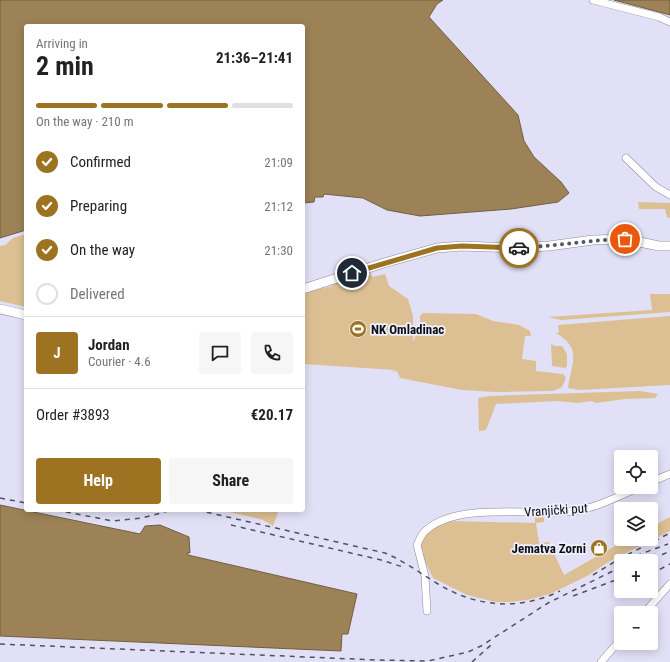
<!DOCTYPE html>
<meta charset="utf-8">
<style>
:root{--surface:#fff;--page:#f6f6f6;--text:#222;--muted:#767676;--line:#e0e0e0;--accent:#9d7321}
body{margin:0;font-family:"Roboto Condensed",sans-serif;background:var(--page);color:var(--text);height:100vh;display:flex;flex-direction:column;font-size:15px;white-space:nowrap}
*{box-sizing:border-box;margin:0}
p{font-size:13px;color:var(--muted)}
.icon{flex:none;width:22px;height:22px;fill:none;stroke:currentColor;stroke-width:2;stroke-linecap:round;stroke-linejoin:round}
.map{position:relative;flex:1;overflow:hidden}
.sheet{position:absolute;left:24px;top:24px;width:281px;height:488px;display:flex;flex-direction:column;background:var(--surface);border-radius:4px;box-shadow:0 2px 10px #0003}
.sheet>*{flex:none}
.buttons{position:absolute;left:614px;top:450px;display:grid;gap:8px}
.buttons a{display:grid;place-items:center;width:44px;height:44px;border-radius:4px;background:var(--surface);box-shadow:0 2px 10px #0003;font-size:20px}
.pin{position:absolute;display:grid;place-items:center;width:34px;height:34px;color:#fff;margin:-17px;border:2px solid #fff;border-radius:50%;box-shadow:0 1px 4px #0007}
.courier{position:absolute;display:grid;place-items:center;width:40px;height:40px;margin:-20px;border:3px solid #9d7321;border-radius:50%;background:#fff;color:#222;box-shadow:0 1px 5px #0007}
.head em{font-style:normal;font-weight:700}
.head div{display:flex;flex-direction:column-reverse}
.head{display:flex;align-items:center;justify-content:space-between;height:68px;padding:0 12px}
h1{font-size:26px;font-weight:700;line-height:30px}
.bar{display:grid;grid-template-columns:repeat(4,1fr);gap:6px 4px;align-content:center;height:48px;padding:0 12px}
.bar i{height:5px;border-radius:3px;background:var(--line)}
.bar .on{background:var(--accent)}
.bar p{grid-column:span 4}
.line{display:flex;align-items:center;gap:10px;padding:0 12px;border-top:1px solid var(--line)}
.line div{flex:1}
.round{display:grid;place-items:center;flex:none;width:42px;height:42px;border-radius:4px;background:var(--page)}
ol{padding:0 12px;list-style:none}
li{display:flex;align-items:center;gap:12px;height:44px}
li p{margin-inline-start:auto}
li .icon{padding:4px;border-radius:50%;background:var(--accent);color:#fff;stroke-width:4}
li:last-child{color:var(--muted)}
li i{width:22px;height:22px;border:2px solid var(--line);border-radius:50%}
.button{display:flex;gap:8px;margin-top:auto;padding:8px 12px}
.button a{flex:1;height:46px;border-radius:4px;background:var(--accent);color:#fff;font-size:16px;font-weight:700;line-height:46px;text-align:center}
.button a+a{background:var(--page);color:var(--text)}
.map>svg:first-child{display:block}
.green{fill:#dcc094}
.water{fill:#9c8256;stroke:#715f42}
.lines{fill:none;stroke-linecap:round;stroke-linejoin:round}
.minor-casing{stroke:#8a899e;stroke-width:8}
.major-casing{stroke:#8a899e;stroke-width:10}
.minor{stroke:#fff;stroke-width:7}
.major{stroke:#fff;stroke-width:9}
.rail{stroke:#51515d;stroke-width:1.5;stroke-dasharray:5 5;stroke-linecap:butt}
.done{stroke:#575763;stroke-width:4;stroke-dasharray:0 7.2}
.route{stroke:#9d7321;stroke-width:5}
.labels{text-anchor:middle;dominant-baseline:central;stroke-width:3.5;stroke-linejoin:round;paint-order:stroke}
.poi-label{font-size:13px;font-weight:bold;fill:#0d0d14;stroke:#efeffc;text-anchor:start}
.street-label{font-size:13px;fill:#0d0d14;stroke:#efeffc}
</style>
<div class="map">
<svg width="670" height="662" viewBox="0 0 670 662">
<rect width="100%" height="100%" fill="#e1e0f7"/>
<path class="green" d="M 638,202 L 670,203 L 670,218 L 667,217 L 665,209 L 639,209 Z
M 26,234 L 26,307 L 0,301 L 0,246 L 5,245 L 13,238 Z
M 369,273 L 373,277 L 385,274 L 389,286 L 408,299 L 413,316 L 413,342 L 420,325 L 420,316 L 423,313 L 476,314 L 493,321 L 519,325 L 530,331 L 531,336 L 525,336 L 522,359 L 536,361 L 536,371 L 563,374 L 566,378 L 562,387 L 553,391 L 495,392 L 462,390 L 400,378 L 397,371 L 391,372 L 395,370 L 303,364 L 303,292 L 334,286 L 328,285 Z
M 650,294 L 670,294 L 670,312 L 561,320 L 548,317 L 652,310 Z
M 670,316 L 670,385 L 580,390 L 568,388 C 571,363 583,349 556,333 L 559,332 L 558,325 Z
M 551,344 L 555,346 L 562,346 L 567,354 L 567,366 L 565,368 L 552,366 Z
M 640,391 L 658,394 L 655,398 L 625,399 L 596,403 L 591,401 L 578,403 L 556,401 L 496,404 L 486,430 L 479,431 L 478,398 L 489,396 Z
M 221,510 L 279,510 L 273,526 L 263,520 Z
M 535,516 L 544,517 L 544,522 L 536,523 L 539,543 L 549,542 L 564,575 L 627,539 L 651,539 L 651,527 L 670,517 L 670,531 L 610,561 L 587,576 L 550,594 L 527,600 L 508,602 L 495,602 L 467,595 L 433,578 L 423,557 L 421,544 L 424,535 L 432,529 L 450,521 L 535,523 Z"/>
<path class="water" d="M 0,0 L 443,0 L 437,4 L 429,17 L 518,115 L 524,141 L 534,157 L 561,182 L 569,193 L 558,202 L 511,209 L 420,216 L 387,210 L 363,198 L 324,194 L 323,197 L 315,197 L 314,202 L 303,203 L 303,26 L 26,26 L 26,230 L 0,238 Z
M 614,0 L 670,0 L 670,15 Z
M 0,505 L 140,534 L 145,526 L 160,525 L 189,537 L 190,553 L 188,552 L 188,555 L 357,594 L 348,634 L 342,634 L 341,651 L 0,636 Z"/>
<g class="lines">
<g class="minor-casing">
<path id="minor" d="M 593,0 L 659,17 L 670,22
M 626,158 L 656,187 L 670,195
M 651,482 L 670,474
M 427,611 L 425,576 L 417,545 C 419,541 421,535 424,532 C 457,500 532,517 575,511 C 598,507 619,496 640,487
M 644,613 L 670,584
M 601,662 L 621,639"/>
</g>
<g class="major-casing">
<path id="major" d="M 303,289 L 384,263 L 437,248 L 462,246 L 515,248 L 549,246 L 593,240 L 625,239 L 659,246 L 670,246
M 0,309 L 26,315"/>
</g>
<use href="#minor" class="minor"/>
<use href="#major" class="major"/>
<path class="rail" d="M 0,498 L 26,503
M 56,510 L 113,521 L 142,518 L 172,510
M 197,510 L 385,553 C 404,561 420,573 438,584 C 476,607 519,611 560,591
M 231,525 L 381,560 L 403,567
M 627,559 L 668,544
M 653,559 L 670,551
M 642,561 L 656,554
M 651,574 L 670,564
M 593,575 L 619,559 L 670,533
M 573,596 L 621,578
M 0,644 L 377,660 L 428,661 L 468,652 L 481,646 L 548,603 L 621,567
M 472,662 L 491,645"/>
</g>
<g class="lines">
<path class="done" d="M 519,248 C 554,246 589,240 625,239"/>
<path class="route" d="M 352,273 L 437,248 L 462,246 L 519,248"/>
</g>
<defs>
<g id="stadium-disc" transform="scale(0.9)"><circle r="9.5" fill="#9d7321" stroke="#efeffc"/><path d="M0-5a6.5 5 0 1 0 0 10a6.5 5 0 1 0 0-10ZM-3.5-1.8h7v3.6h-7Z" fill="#fff"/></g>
<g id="shop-disc" transform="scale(0.9)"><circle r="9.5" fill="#9d7321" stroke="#efeffc"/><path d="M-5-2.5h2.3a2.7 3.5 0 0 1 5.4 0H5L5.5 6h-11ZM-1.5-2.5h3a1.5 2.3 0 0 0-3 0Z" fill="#fff"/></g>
</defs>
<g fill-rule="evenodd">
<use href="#stadium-disc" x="358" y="329"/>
<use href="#shop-disc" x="599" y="548"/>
</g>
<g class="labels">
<g class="poi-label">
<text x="371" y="329">NK Omladinac</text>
<text x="586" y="548" text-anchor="end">Jematva Zorni</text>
</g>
<g class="street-label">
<text transform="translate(556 510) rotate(-4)">Vranjički put</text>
</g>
</g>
</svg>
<div class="buttons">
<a><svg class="icon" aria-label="locate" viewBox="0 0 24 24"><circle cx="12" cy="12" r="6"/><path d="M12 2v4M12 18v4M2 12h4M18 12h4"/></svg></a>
<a><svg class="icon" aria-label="layers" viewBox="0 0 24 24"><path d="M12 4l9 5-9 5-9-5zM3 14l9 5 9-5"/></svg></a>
<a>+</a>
<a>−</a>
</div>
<div class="pin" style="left:625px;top:239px;background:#ea580c"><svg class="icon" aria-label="bag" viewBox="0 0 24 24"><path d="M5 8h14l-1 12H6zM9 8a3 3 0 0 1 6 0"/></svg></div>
<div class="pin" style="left:352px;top:273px;background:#1f2937"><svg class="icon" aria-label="home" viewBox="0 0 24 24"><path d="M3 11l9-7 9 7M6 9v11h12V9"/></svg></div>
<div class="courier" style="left:519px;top:248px"><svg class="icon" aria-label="car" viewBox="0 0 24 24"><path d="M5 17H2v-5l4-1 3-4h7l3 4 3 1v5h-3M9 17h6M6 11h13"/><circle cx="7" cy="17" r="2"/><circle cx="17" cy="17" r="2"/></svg></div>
<section class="sheet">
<div class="head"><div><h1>2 min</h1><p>Arriving in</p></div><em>21:36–21:41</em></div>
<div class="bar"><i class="on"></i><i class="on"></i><i class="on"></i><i></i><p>On the way · 210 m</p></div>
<ol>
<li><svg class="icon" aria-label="check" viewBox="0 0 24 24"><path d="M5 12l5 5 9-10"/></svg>Confirmed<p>21:09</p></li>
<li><svg class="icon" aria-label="check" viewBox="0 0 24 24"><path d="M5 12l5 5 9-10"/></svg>Preparing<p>21:12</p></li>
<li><svg class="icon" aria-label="check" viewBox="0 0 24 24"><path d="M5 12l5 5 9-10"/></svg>On the way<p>21:30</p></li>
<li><i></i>Delivered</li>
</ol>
<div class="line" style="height:72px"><b class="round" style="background:var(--accent);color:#fff">J</b><div><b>Jordan</b><p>Courier · 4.6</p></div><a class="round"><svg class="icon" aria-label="chat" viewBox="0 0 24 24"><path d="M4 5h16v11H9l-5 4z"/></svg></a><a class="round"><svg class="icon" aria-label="phone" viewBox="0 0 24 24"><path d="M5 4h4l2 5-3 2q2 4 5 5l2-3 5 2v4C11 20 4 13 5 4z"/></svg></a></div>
<div class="line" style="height:52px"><div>Order #3893</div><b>€20.17</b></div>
<div class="button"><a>Help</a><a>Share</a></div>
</section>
</div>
